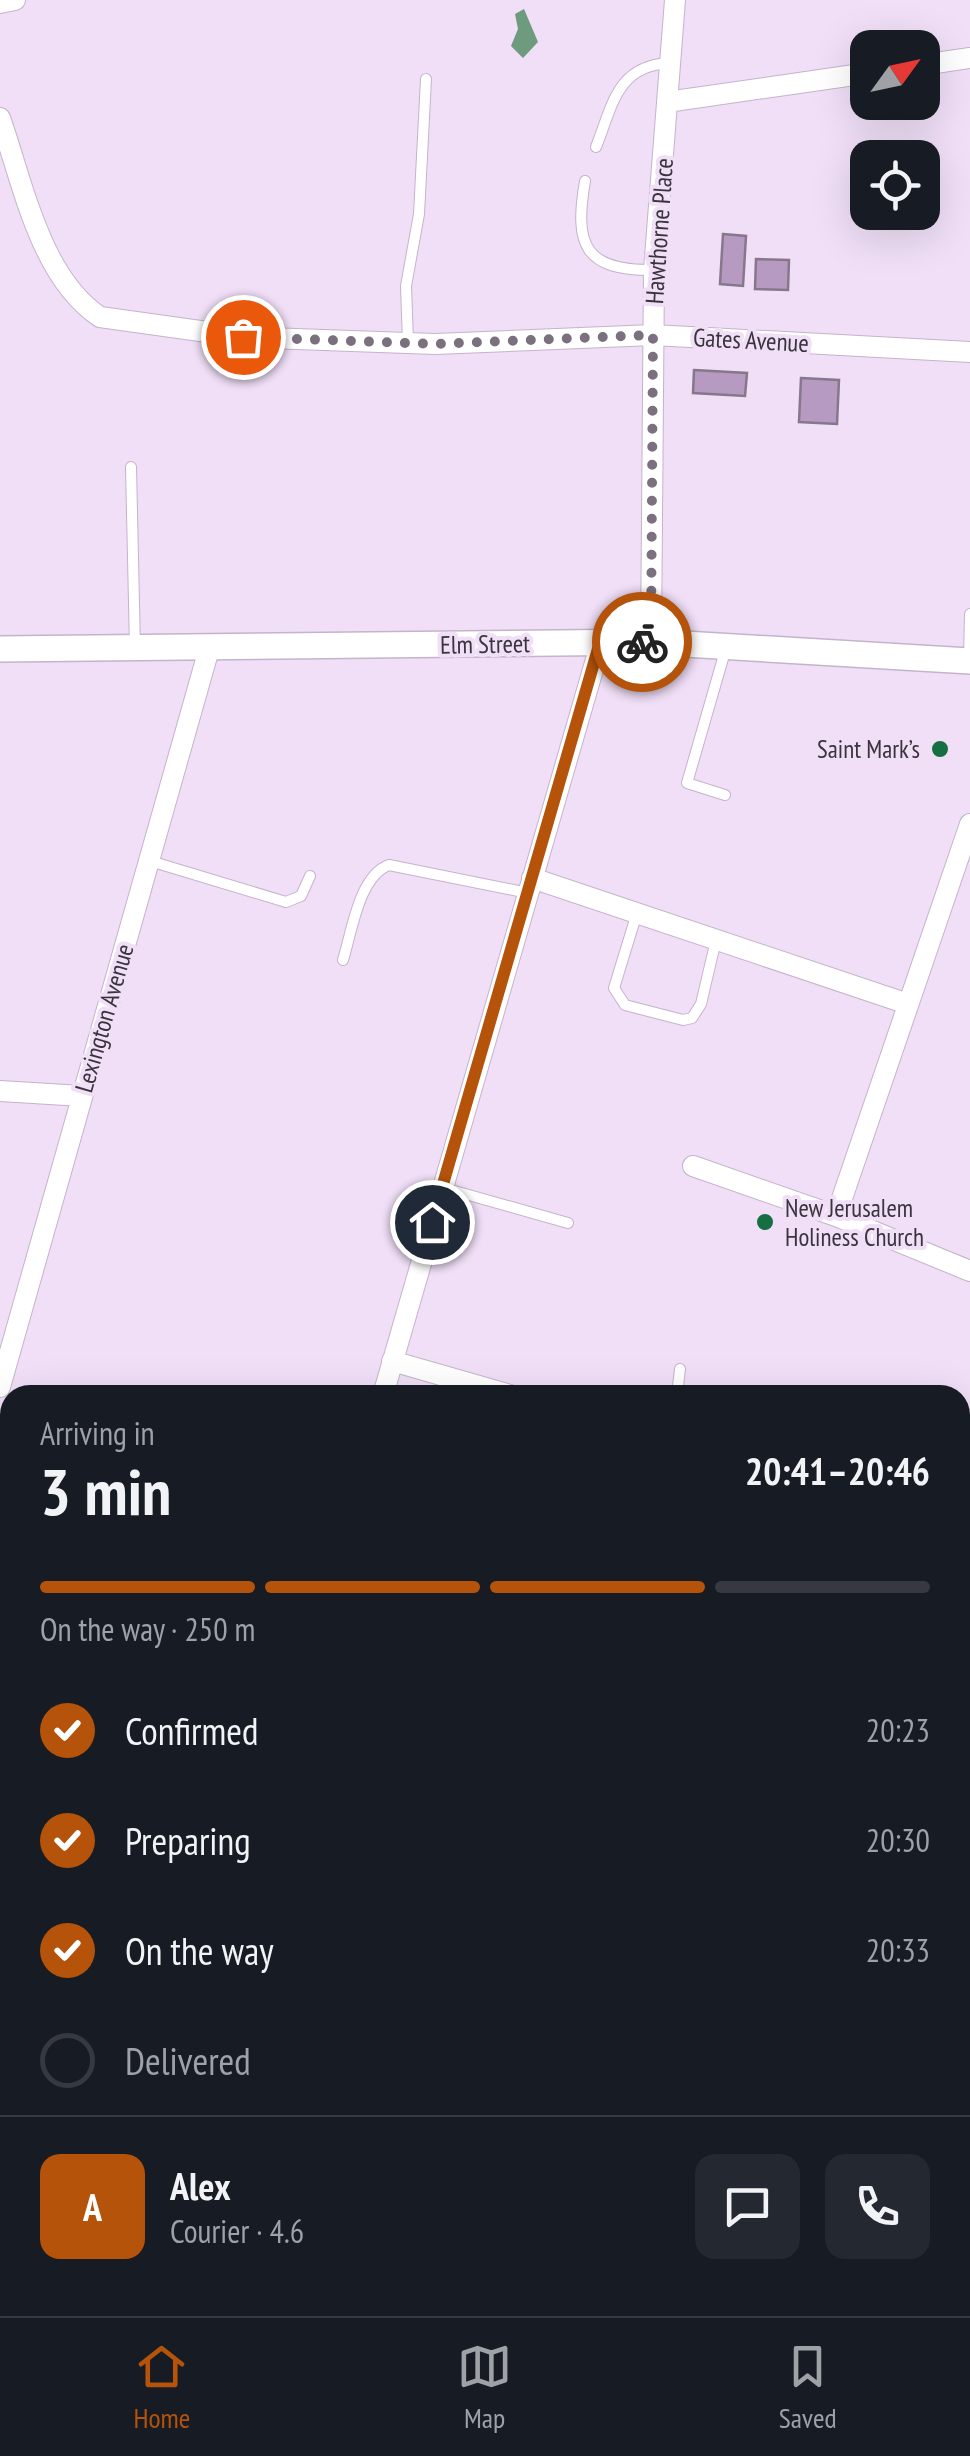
<!DOCTYPE html>
<meta charset="utf-8">
<style>
:root{--surface:#171b24;--page:#242831;--text:#f1f3f6;--muted:#9ea1a6;--line:#363941;--accent:#b45309}
body{margin:0;font-family:"PT Sans Narrow",sans-serif;background:var(--page);color:var(--text);height:100vh;display:flex;flex-direction:column;font-size:38px;white-space:nowrap}
*{box-sizing:border-box;margin:0}
p{font-size:32px;color:var(--muted)}
.icon{flex:none;width:55px;height:55px;fill:none;stroke:currentColor;stroke-width:2;stroke-linecap:round;stroke-linejoin:round}
.map{position:relative;flex:1;overflow:hidden}
.panel{position:absolute;left:0px;top:1385px;width:970px;height:932px;display:flex;flex-direction:column;background:var(--surface);border-radius:30px 30px 0 0;box-shadow:0 10px 40px #0002}
.panel>*{flex:none}
.needle{width:65px;rotate:57deg}
.buttons{position:absolute;left:850px;top:30px;display:grid;gap:20px}
.buttons a{display:grid;place-items:center;width:90px;height:90px;border-radius:20px;background:var(--surface);box-shadow:0 10px 40px #0002;font-size:50px}
.pin{position:absolute;display:grid;place-items:center;width:85px;height:85px;color:#fff;margin:-42px;border:5px solid #fff;border-radius:50%;box-shadow:0 2px 10px #0007}
.courier{position:absolute;display:grid;place-items:center;width:100px;height:100px;margin:-50px;border:8px solid #b45309;border-radius:50%;background:#fff;color:#222;box-shadow:0 2px 12px #0007}
.headline em{font-style:normal;font-weight:700}
.headline div{display:flex;flex-direction:column-reverse}
.headline{display:flex;align-items:center;justify-content:space-between;height:170px;padding:0 40px}
h1{font-size:65px;font-weight:700;line-height:75px}
.bar{display:grid;grid-template-columns:repeat(4,1fr);gap:15px 10px;align-content:center;height:120px;padding:0 40px}
.bar i{height:12px;border-radius:8px;background:var(--line)}
.bar .selected{background:var(--accent)}
.bar p{grid-column:span 4}
.line{display:flex;align-items:center;gap:25px;padding:0 40px;border-top:2px solid var(--line)}
.line div{flex:1}
.round{display:grid;place-items:center;flex:none;width:105px;height:105px;border-radius:20px;background:var(--page)}
ol{padding:0 40px;list-style:none}
li{display:flex;align-items:center;gap:30px;height:110px}
li p{margin-inline-start:auto}
li .icon{padding:10px;border-radius:50%;background:var(--accent);color:#fff;stroke-width:4}
li:last-child{color:var(--muted)}
li i{width:55px;height:55px;border:5px solid var(--line);border-radius:50%}
.tab-bar{display:flex;justify-content:space-around;align-items:center;height:140px;border-top:2px solid var(--line);background:var(--surface);font-size:28px;color:var(--muted)}
.tab-bar a{display:grid;justify-items:center;gap:5px}
.tab-bar .selected{color:var(--accent)}
.map>svg:first-child{display:block}
.green{fill:#a1bdaa}
.water{fill:#6e9a7e}
.lines{fill:none;stroke-linecap:round;stroke-linejoin:round}
.river{stroke:#6e9a7e;stroke-width:30}
.building{fill:#b79ac1;stroke:#86778b;stroke-width:2.5}
.service-casing{stroke:#c4b4ca;stroke-width:12}
.minor-casing{stroke:#c4b4ca;stroke-width:22}
.tertiary-casing{stroke:#c4b4ca;stroke-width:28}
.path{stroke:#8d8292;stroke-width:2.5;stroke-dasharray:8 8;stroke-linecap:butt}
.service{stroke:#fff;stroke-width:10}
.minor{stroke:#fff;stroke-width:20}
.tertiary{stroke:#fff;stroke-width:25}
.rail{stroke:#5e5662;stroke-width:5}
.done{stroke:#7a707e;stroke-width:10;stroke-dasharray:0 18}
.route{stroke:#b45309;stroke-width:12}
.poi-dot{fill:#156f42;stroke:#f0dff7;stroke-width:4}
.labels{text-anchor:middle;dominant-baseline:central;stroke-width:8;stroke-linejoin:round;paint-order:stroke}
.street-label{font-size:25px;fill:#3a343d;stroke:#f0dff7}
.poi-label{font-size:25px;fill:#3a343d;stroke:#f0dff7;text-anchor:end}
</style>
<div class="map">
<svg width="970" height="2316" viewBox="0 0 970 2316">
<rect width="100%" height="100%" fill="#f0dff7"/>
<path class="green" d="M 970,1925 L 970,2164 L 960,2173 L 960,1928 Z
M 225,2308 L 840,2308 L 833,2316 L 226,2316 Z"/>
<path class="water" d="M 524,9 L 538,42 L 523,58 L 511,46 L 518,29 L 515,14 Z"/>
<g class="lines">
<path class="river" d="M 960,2028 L 970,2025
M 796,2308 L 797,2316"/>
</g>
<path class="building" d="M 723,234 L 746,236 L 743,286 L 720,284 Z
M 756,259 L 789,260 L 788,290 L 755,289 Z
M 694,370 L 747,373 L 745,396 L 693,393 Z
M 801,378 L 839,380 L 837,424 L 799,422 Z
M 960,1733 L 970,1734 L 970,1890 L 960,1892 Z
M 10,2032 L 10,2099 L 0,2100 L 0,2033 Z"/>
<g class="lines">
<g class="service-casing">
<path id="service" d="M 596,147 C 613,104 617,66 669,63
M 585,181 C 574,245 584,271 654,270
M 408,342 L 406,286 L 419,214 L 426,79
M 131,467 L 135,648
M 969,658 L 970,614
M 725,795 L 687,783 L 726,648
M 150,861 L 286,902 L 301,896 L 310,876
M 637,913 L 614,988 L 625,1005 L 683,1020 L 692,1018 L 701,1004 L 716,940
M 343,960 C 352,931 359,876 389,865 L 528,893
M 444,1188 L 568,1223
M 677,1395 L 680,1369"/>
</g>
<g class="minor-casing">
<path id="minor" d="M 0,3 L 15,0
M 922,65 L 970,58
M 667,102 L 868,73
M 0,118 C 23,183 40,277 100,317 L 243,337 L 435,344 L 653,335 L 970,352
M 651,642 L 654,270 L 675,0
M 532,878 L 908,1004
M 0,1091 L 82,1096
M 693,1166 L 836,1216 L 970,1271
M 836,1216 L 970,824
M 392,1361 L 510,1395
M 0,1387 L 209,649
M 383,1395 L 601,642
M 960,1468 L 970,1469
M 0,1555 L 10,1556
M 960,1669 L 970,1671
M 0,1779 L 10,1780
M 0,2008 L 10,2007
M 196,2308 L 198,2316
M 23,2316 L 87,2308"/>
</g>
<g class="tertiary-casing">
<path id="tertiary" d="M 0,649 L 651,642 L 970,661"/>
</g>
<path class="path" d="M 960,1918 L 970,1913
M 960,1991 L 970,1992
M 222,2316 L 249,2308"/>
<use href="#service" class="service"/>
<use href="#minor" class="minor"/>
<use href="#tertiary" class="tertiary"/>
<path class="rail" d="M 960,2218 L 970,2208
M 857,2316 L 865,2308"/>
</g>
<g class="lines">
<path class="done" d="M 243,337 L 435,344 L 653,335 L 651,642 L 642,642"/>
<path class="route" d="M 432,1222 L 600,642 L 642,642"/>
</g>
<g class="poi-dot">
<circle cx="940" cy="749" r="10"/>
<circle cx="765" cy="1222" r="10"/>
</g>
<g class="labels">
<g class="street-label">
<text transform="translate(659 231) rotate(-86)">Hawthorne Place</text>
<text transform="translate(751 340) rotate(3)">Gates Avenue</text>
<text transform="translate(485 644) rotate(-1)">Elm Street</text>
<text transform="translate(104 1018) rotate(-74)">Lexington Avenue</text>
</g>
<g class="poi-label">
<text x="920" y="749">Saint Mark’s</text>
<text x="785" y="1208" text-anchor="start">New Jerusalem<tspan x="785" dy="29">Holiness Church</tspan></text>
</g>
</g>
</svg>
<div class="buttons">
<a><svg class="needle" viewBox="-14 -14 28 28"><path d="M0-13l5 13h-10z" fill="#e53935"/><path d="M0 13l5-13h-10z" fill="#9ea1a6"/></svg></a>
<a><svg class="icon" aria-label="locate" viewBox="0 0 24 24"><circle cx="12" cy="12" r="6"/><path d="M12 2v4M12 18v4M2 12h4M18 12h4"/></svg></a>
</div>
<div class="pin" style="left:243px;top:337px;background:#ea580c"><svg class="icon" aria-label="bag" viewBox="0 0 24 24"><path d="M5 8h14l-1 12H6zM9 8a3 3 0 0 1 6 0"/></svg></div>
<div class="pin" style="left:432px;top:1222px;background:#1f2937"><svg class="icon" aria-label="home" viewBox="0 0 24 24"><path d="M3 11l9-7 9 7M6 9v11h12V9"/></svg></div>
<div class="courier" style="left:642px;top:642px"><svg class="icon" aria-label="bike" viewBox="0 0 24 24"><circle cx="6" cy="16" r="4"/><circle cx="18" cy="16" r="4"/><path d="M6 16l4-8h5l3 8M10 8l3 8H6M13 5h3"/></svg></div>
<section class="panel">
<div class="headline"><div><h1>3 min</h1><p>Arriving in</p></div><em>20:41–20:46</em></div>
<div class="bar"><i class="selected"></i><i class="selected"></i><i class="selected"></i><i></i><p>On the way · 250 m</p></div>
<ol>
<li><svg class="icon" aria-label="check" viewBox="0 0 24 24"><path d="M5 12l5 5 9-10"/></svg>Confirmed<p>20:23</p></li>
<li><svg class="icon" aria-label="check" viewBox="0 0 24 24"><path d="M5 12l5 5 9-10"/></svg>Preparing<p>20:30</p></li>
<li><svg class="icon" aria-label="check" viewBox="0 0 24 24"><path d="M5 12l5 5 9-10"/></svg>On the way<p>20:33</p></li>
<li><i></i>Delivered</li>
</ol>
<div class="line" style="height:180px"><b class="round" style="background:var(--accent);color:#fff">A</b><div><b>Alex</b><p>Courier · 4.6</p></div><a class="round"><svg class="icon" aria-label="chat" viewBox="0 0 24 24"><path d="M4 5h16v11H9l-5 4z"/></svg></a><a class="round"><svg class="icon" aria-label="phone" viewBox="0 0 24 24"><path d="M5 4h4l2 5-3 2q2 4 5 5l2-3 5 2v4C11 20 4 13 5 4z"/></svg></a></div>
</section>
</div>
<nav class="tab-bar">
<a class="selected"><svg class="icon" aria-label="home" viewBox="0 0 24 24"><path d="M3 11l9-7 9 7M6 9v11h12V9"/></svg>Home</a>
<a><svg class="icon" aria-label="map" viewBox="0 0 24 24"><path d="M3 6l6-2 6 2 6-2v14l-6 2-6-2-6 2zM9 4v14M15 6v14"/></svg>Map</a>
<a><svg class="icon" aria-label="saved" viewBox="0 0 24 24"><path d="M7 4h10v16l-5-4-5 4z"/></svg>Saved</a>
</nav>
